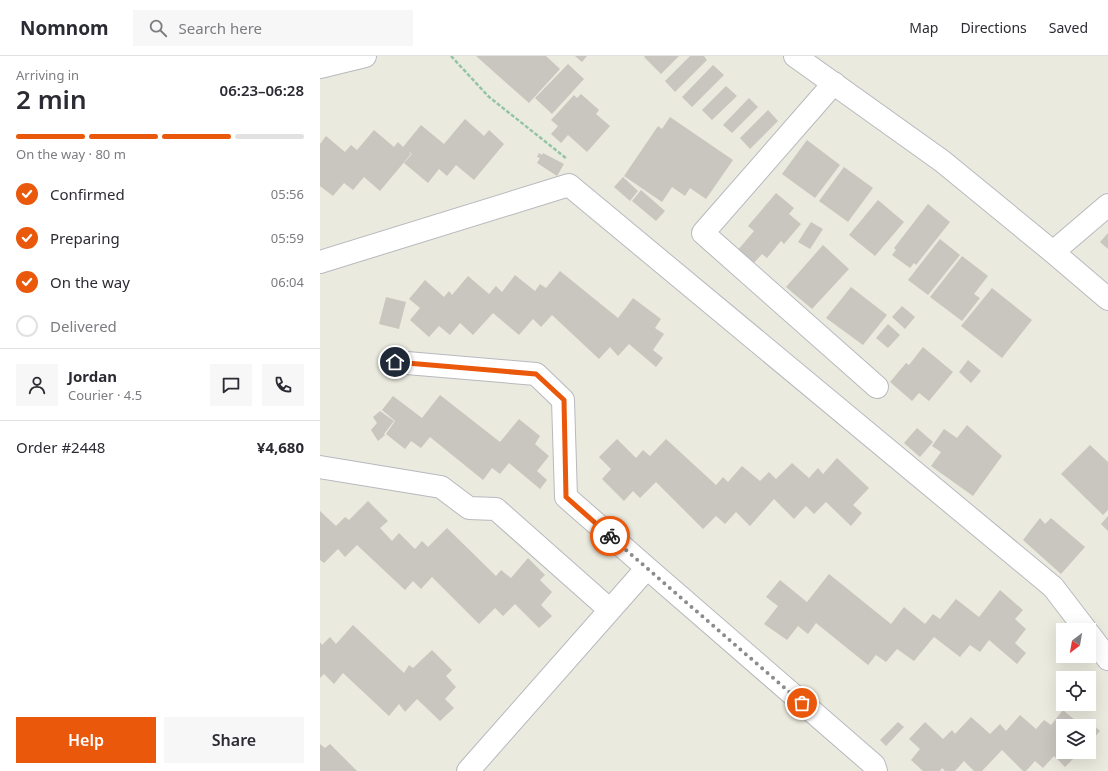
<!DOCTYPE html>
<meta charset="utf-8">
<style>
:root{--surface:#fff;--page:#f7f7f7;--text:#2b2b33;--muted:#7c7c81;--line:#e1e1e2;--accent:#ea580c}
body{margin:0;font-family:"Noto Sans",sans-serif;background:var(--page);color:var(--text);height:100vh;display:flex;flex-direction:column;font-size:15px;white-space:nowrap}
*{box-sizing:border-box;margin:0}
p{font-size:13px;color:var(--muted)}
.icon{flex:none;width:22px;height:22px;fill:none;stroke:currentColor;stroke-width:2;stroke-linecap:round;stroke-linejoin:round}
.map{position:relative;flex:1;overflow:hidden}
.side{display:flex;flex-direction:column;background:var(--surface);width:320px}
.side>*{flex:none}
.needle{width:26px;rotate:211deg}
.fabs{position:absolute;left:736px;top:567px;display:grid;gap:8px}
.fabs a{display:grid;place-items:center;width:40px;height:40px;border-radius:0px;background:var(--surface);box-shadow:0 4px 16px #0002;font-size:20px}
.pin{position:absolute;display:grid;place-items:center;width:34px;height:34px;color:#fff;margin:-17px;border:2px solid #fff;border-radius:50%;box-shadow:0 1px 4px #0007}
.courier{position:absolute;display:grid;place-items:center;width:40px;height:40px;margin:-20px;border:3px solid #ea580c;border-radius:50%;background:#fff;color:#222;box-shadow:0 1px 5px #0007}
.summary em{font-style:normal;font-weight:600}
.summary div{display:flex;flex-direction:column-reverse}
.summary{display:flex;align-items:center;justify-content:space-between;height:68px;padding:0 16px}
h1{font-size:26px;font-weight:600;line-height:30px}
.bar{display:grid;grid-template-columns:repeat(4,1fr);gap:6px 4px;align-content:center;height:48px;padding:0 16px}
.bar i{height:5px;border-radius:3px;background:var(--line)}
.bar .active{background:var(--accent)}
.bar p{grid-column:span 4}
.line{display:flex;align-items:center;gap:10px;padding:0 16px;border-top:1px solid var(--line)}
.line div{flex:1}
.round{display:grid;place-items:center;flex:none;width:42px;height:42px;border-radius:0px;background:var(--page)}
ol{padding:0 16px;list-style:none}
li{display:flex;align-items:center;gap:12px;height:44px}
li p{margin-inline-start:auto}
li .icon{padding:4px;border-radius:50%;background:var(--accent);color:#fff;stroke-width:4}
li:last-child{color:var(--muted)}
li i{width:22px;height:22px;border:2px solid var(--line);border-radius:50%}
.cta{display:flex;gap:8px;margin-top:auto;padding:8px 16px}
.cta a{flex:1;height:46px;border-radius:0px;background:var(--accent);color:#fff;font-size:16px;font-weight:600;line-height:46px;text-align:center}
.cta a+a{background:var(--page);color:var(--text)}
header{display:flex;align-items:center;gap:24px;box-sizing:border-box;height:56px;padding:0 20px;background:var(--surface);border-bottom:1px solid var(--line)}
header strong{font-size:19px}
nav{display:flex;gap:22px;margin-inline-start:auto;font-size:14px}
.search{width:280px;height:36px;background:var(--page);display:flex;align-items:center;gap:10px;box-sizing:border-box;padding:0 14px;border-radius:0px;color:var(--muted);font-size:15px}
main{display:flex;flex:1;min-height:0}
.map>svg:first-child{display:block}
.building{fill:#c8c6be}
.lines{fill:none;stroke-linecap:round;stroke-linejoin:round}
.minor-casing{stroke:#b7b9be;stroke-width:24}
.path{stroke:#93c5a5;stroke-width:2.5;stroke-dasharray:4 2;stroke-linecap:butt}
.minor{stroke:#fff;stroke-width:22}
.done{stroke:#8b8d8c;stroke-width:4;stroke-dasharray:0 7.2}
.route{stroke:#ea580c;stroke-width:5}
</style>
<header>
<strong>Nomnom</strong>
<div class="search"><svg class="icon" aria-label="search" viewBox="0 0 24 24"><circle cx="10" cy="10" r="6"/><path d="M15 15l6 6"/></svg>Search here</div>
<nav><a>Map</a><a>Directions</a><a>Saved</a></nav>
</header>
<main>
<section class="side">
<div class="summary"><div><h1>2 min</h1><p>Arriving in</p></div><em>06:23–06:28</em></div>
<div class="bar"><i class="active"></i><i class="active"></i><i class="active"></i><i></i><p>On the way · 80 m</p></div>
<ol>
<li><svg class="icon" aria-label="check" viewBox="0 0 24 24"><path d="M5 12l5 5 9-10"/></svg>Confirmed<p>05:56</p></li>
<li><svg class="icon" aria-label="check" viewBox="0 0 24 24"><path d="M5 12l5 5 9-10"/></svg>Preparing<p>05:59</p></li>
<li><svg class="icon" aria-label="check" viewBox="0 0 24 24"><path d="M5 12l5 5 9-10"/></svg>On the way<p>06:04</p></li>
<li><i></i>Delivered</li>
</ol>
<div class="line" style="height:72px"><a class="round"><svg class="icon" aria-label="person" viewBox="0 0 24 24"><circle cx="12" cy="8" r="4"/><path d="M4 21q1-7 8-7t8 7"/></svg></a><div><b>Jordan</b><p>Courier · 4.5</p></div><a class="round"><svg class="icon" aria-label="chat" viewBox="0 0 24 24"><path d="M4 5h16v11H9l-5 4z"/></svg></a><a class="round"><svg class="icon" aria-label="phone" viewBox="0 0 24 24"><path d="M5 4h4l2 5-3 2q2 4 5 5l2-3 5 2v4C11 20 4 13 5 4z"/></svg></a></div>
<div class="line" style="height:52px"><div>Order #2448</div><b>¥4,680</b></div>
<div class="cta"><a>Help</a><a>Share</a></div>
</section>
<div class="map">
<svg width="788" height="715" viewBox="0 0 788 715">
<rect width="100%" height="100%" fill="#ebeade"/>
<path class="building" d="M 156,0 L 226,0 L 240,13 L 209,47 Z
M 255,0 L 267,0 L 262,6 Z
M 325,0 L 359,0 L 341,18 L 324,1 Z
M 370,0 L 384,0 L 387,4 L 355,36 L 345,25 Z
M 248,8 L 264,23 L 232,58 L 215,42 Z
M 393,9 L 404,19 L 372,51 L 362,41 Z
M 406,30 L 417,40 L 392,64 L 382,54 Z
M 261,38 L 279,54 L 276,58 L 290,70 L 267,96 L 248,79 L 241,87 L 231,78 L 238,70 L 231,64 L 254,39 L 257,42 Z
M 429,42 L 438,51 L 412,77 L 403,69 Z
M 448,54 L 458,65 L 430,93 L 420,82 Z
M 350,61 L 413,104 L 386,143 L 370,132 L 365,140 L 352,131 L 342,146 L 304,120 L 338,70 L 342,73 Z
M 145,63 L 164,80 L 169,74 L 184,88 L 154,124 L 136,109 L 127,120 L 119,113 L 108,127 L 84,107 L 92,98 L 88,95 L 91,98 L 60,135 L 44,121 L 33,134 L 24,127 L 13,140 L 0,130 L 0,88 L 6,80 L 25,96 L 31,89 L 37,94 L 54,74 L 74,91 L 78,86 L 83,91 L 101,69 L 124,88 Z
M 487,84 L 520,109 L 495,142 L 462,118 Z
M 219,97 L 222,99 L 223,97 L 244,108 L 237,120 L 217,107 L 220,102 L 217,101 Z
M 524,111 L 553,132 L 528,166 L 499,145 Z
M 303,121 L 318,135 L 310,145 L 294,131 Z
M 321,134 L 345,155 L 336,165 L 312,145 Z
M 456,137 L 474,152 L 469,158 L 481,168 L 464,188 L 461,185 L 447,202 L 442,198 L 433,208 L 417,195 L 434,175 L 428,170 Z
M 558,144 L 584,166 L 555,200 L 529,179 Z
M 608,148 L 630,166 L 596,209 L 594,207 L 590,212 L 572,199 L 576,194 L 574,192 Z
M 491,166 L 503,173 L 490,193 L 478,186 Z
M 788,177 L 788,193 L 780,186 Z
M 620,183 L 640,199 L 608,239 L 588,224 Z
M 503,189 L 529,213 L 492,253 L 466,231 Z
M 642,200 L 668,220 L 654,238 L 660,242 L 642,265 L 610,241 Z
M 240,215 L 298,262 L 313,242 L 341,263 L 335,272 L 344,278 L 333,294 L 343,302 L 336,311 L 309,288 L 298,300 L 290,291 L 279,303 L 232,259 L 221,271 L 213,263 L 199,279 L 173,257 L 153,279 L 140,267 L 130,279 L 119,270 L 109,281 L 90,264 L 100,252 L 89,243 L 105,224 L 124,241 L 129,235 L 132,239 L 148,220 L 169,238 L 176,230 L 182,236 L 195,219 L 215,235 L 220,228 L 226,232 Z
M 531,231 L 567,259 L 543,289 L 506,262 Z
M 672,232 L 712,264 L 682,302 L 641,270 Z
M 66,241 L 86,246 L 79,273 L 59,268 Z
M 582,250 L 595,261 L 585,273 L 572,261 Z
M 568,268 L 580,279 L 568,292 L 556,282 Z
M 603,291 L 633,316 L 609,345 L 599,337 L 592,345 L 570,326 L 586,307 L 589,309 Z
M 648,304 L 661,315 L 651,327 L 639,316 Z
M 120,339 L 180,386 L 199,363 L 220,380 L 215,388 L 229,400 L 217,415 L 227,424 L 220,433 L 189,407 L 180,418 L 172,412 L 163,424 L 110,381 L 101,392 L 91,385 L 85,393 L 66,378 L 75,365 L 62,354 L 73,340 L 102,362 Z
M 60,355 L 74,365 L 64,378 L 65,379 L 58,385 L 51,374 L 57,367 L 53,361 Z
M 647,369 L 682,400 L 653,440 L 611,410 L 621,396 L 612,390 L 624,373 L 637,382 Z
M 597,372 L 613,386 L 600,401 L 584,387 Z
M 297,383 L 316,402 L 323,394 L 330,400 L 346,383 L 396,429 L 403,421 L 408,426 L 422,410 L 440,425 L 449,416 L 456,423 L 472,407 L 489,422 L 498,412 L 503,418 L 517,402 L 549,432 L 533,449 L 542,457 L 531,470 L 506,446 L 494,458 L 486,450 L 474,463 L 454,443 L 430,470 L 416,456 L 405,468 L 396,460 L 383,473 L 336,426 L 320,442 L 313,435 L 304,445 L 282,423 L 291,413 L 279,401 Z
M 770,389 L 788,406 L 788,454 L 783,459 L 741,418 Z
M 48,445 L 68,465 L 60,472 L 72,485 L 79,477 L 95,493 L 102,485 L 108,491 L 127,472 L 176,520 L 181,514 L 191,522 L 208,502 L 225,519 L 220,524 L 232,536 L 221,549 L 232,560 L 219,572 L 195,548 L 183,560 L 175,552 L 159,568 L 112,521 L 101,533 L 93,525 L 85,534 L 37,489 L 25,501 L 18,493 L 4,507 L 0,504 L 0,455 L 16,470 L 25,461 L 29,464 Z
M 788,460 L 788,475 L 781,468 Z
M 720,462 L 725,468 L 731,462 L 765,491 L 741,518 L 703,484 Z
M 509,518 L 571,568 L 584,551 L 605,568 L 613,558 L 620,563 L 636,543 L 659,561 L 680,534 L 703,554 L 695,563 L 706,573 L 695,587 L 706,597 L 697,608 L 669,584 L 660,596 L 650,589 L 640,601 L 614,581 L 594,605 L 577,593 L 566,606 L 556,599 L 548,609 L 496,567 L 488,578 L 478,570 L 467,584 L 444,568 L 458,550 L 446,541 L 460,524 L 487,546 Z
M 33,569 L 84,617 L 89,609 L 93,612 L 112,594 L 132,614 L 126,620 L 136,631 L 125,643 L 134,652 L 120,665 L 97,643 L 85,656 L 79,648 L 69,660 L 23,617 L 14,628 L 4,618 L 0,622 L 0,586 L 2,589 L 10,581 L 16,588 Z
M 743,654 L 762,670 L 767,663 L 780,675 L 769,687 L 769,670 L 743,670 L 743,696 L 760,696 L 745,711 L 734,700 L 723,712 L 715,705 L 706,715 L 703,715 L 682,694 L 662,715 L 654,715 L 644,705 L 635,715 L 625,715 L 622,712 L 620,715 L 603,715 L 591,704 L 600,693 L 589,683 L 605,666 L 623,683 L 632,674 L 635,678 L 651,661 L 670,678 L 680,668 L 686,675 L 700,659 L 716,673 L 724,664 L 731,669 Z
M 578,666 L 584,671 L 566,690 L 560,684 Z
M 0,688 L 5,692 L 10,688 L 37,715 L 0,715 Z"/>
<g class="lines">
<g class="minor-casing">
<path id="minor" d="M 475,0 L 622,105 L 733,196 L 788,243
M 0,11 L 45,0
M 514,27 L 383,177 L 557,331
M 733,196 L 788,149
M 0,206 L 249,129 L 733,531 L 766,574
M 75,306 L 216,318 L 243,344 L 246,441 L 327,512
M 0,411 L 121,431 L 149,452 L 176,453 L 290,554
M 769,578 L 788,603
M 148,715 L 327,512 L 554,709 L 556,715"/>
</g>
<path class="path" d="M 131,0 L 168,40 L 247,103"/>
<use href="#minor" class="minor"/>
</g>
<g class="lines">
<path class="done" d="M 290,480 L 482,647"/>
<path class="route" d="M 75,306 L 216,318 L 244,344 L 246,441 L 290,480"/>
</g>
</svg>
<div class="fabs">
<a><svg class="needle" viewBox="-14 -14 28 28"><path d="M0-13l5 13h-10z" fill="#e53935"/><path d="M0 13l5-13h-10z" fill="#7c7c81"/></svg></a>
<a><svg class="icon" aria-label="locate" viewBox="0 0 24 24"><circle cx="12" cy="12" r="6"/><path d="M12 2v4M12 18v4M2 12h4M18 12h4"/></svg></a>
<a><svg class="icon" aria-label="layers" viewBox="0 0 24 24"><path d="M12 4l9 5-9 5-9-5zM3 14l9 5 9-5"/></svg></a>
</div>
<div class="pin" style="left:482px;top:647px;background:#ea580c"><svg class="icon" aria-label="bag" viewBox="0 0 24 24"><path d="M5 8h14l-1 12H6zM9 8a3 3 0 0 1 6 0"/></svg></div>
<div class="pin" style="left:75px;top:306px;background:#1f2937"><svg class="icon" aria-label="home" viewBox="0 0 24 24"><path d="M3 11l9-7 9 7M6 9v11h12V9"/></svg></div>
<div class="courier" style="left:290px;top:480px"><svg class="icon" aria-label="bike" viewBox="0 0 24 24"><circle cx="6" cy="16" r="4"/><circle cx="18" cy="16" r="4"/><path d="M6 16l4-8h5l3 8M10 8l3 8H6M13 5h3"/></svg></div>
</div>
</main>
